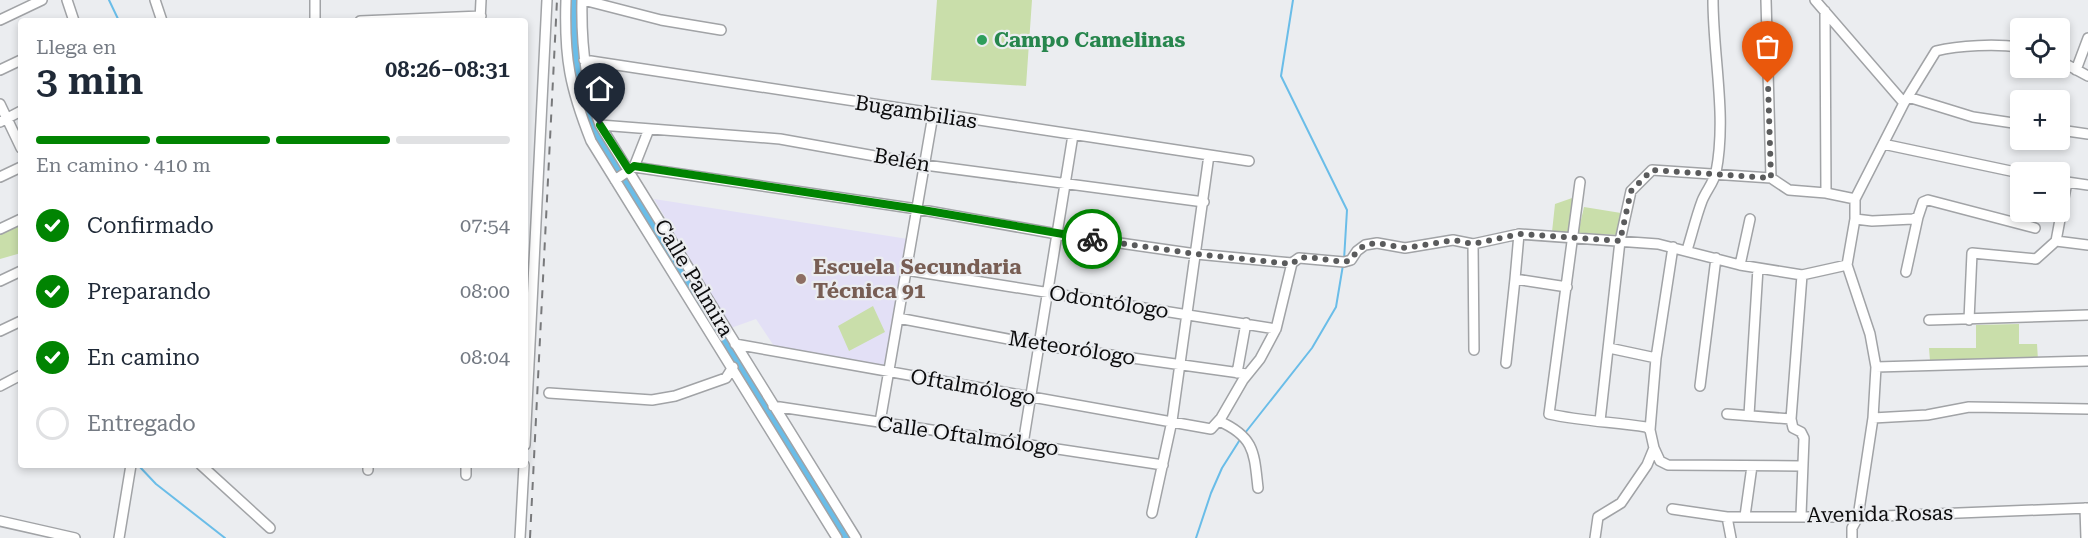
<!DOCTYPE html>
<html lang="es">
<head>
<meta charset="utf-8">
<style>
	body { margin:0; font-family:"Roboto Serif",serif; background:#f6f6f7; color:#1f2937; height:100vh; display:flex; flex-direction:column; font-size:22px; white-space:nowrap }
	* { box-sizing:border-box; margin:0 }
	p { font-size:20px; color:#747a83 }
	.icon { flex:none; width:33px; height:33px; fill:none; stroke:currentColor; stroke-width:2; stroke-linecap:round; stroke-linejoin:round }
	.map { position:relative; flex:1; overflow:hidden }
	.sheet { position:absolute; left:18px; top:18px; width:510px; height:450px; display:flex; flex-direction:column; background:#fff; border-radius:6px; box-shadow:0 3px 9px #0003 }
	.sheet>* { flex:none }
	.fabs { position:absolute; left:2010px; top:18px; display:grid; gap:12px }
	.fabs a { display:grid; place-items:center; width:60px; height:60px; border-radius:6px; background:#fff; box-shadow:0 3px 9px #0003; font-size:30px }
	.pin { position:absolute; display:grid; place-items:center; width:51px; height:51px; color:#fff; margin:-62px -26px; border-radius:50% 50% 50% 0; rotate:-45deg; box-shadow:0 0 6px #0007 }
	.pin .icon { rotate:45deg }
	.courier { position:absolute; display:grid; place-items:center; width:60px; height:60px; margin:-30px; border:4px solid #018402; border-radius:50%; background:#fff; color:#222; box-shadow:0 2px 8px #0007 }
	.overview em { font-style:normal; font-weight:600 }
	.overview div { display:flex; flex-direction:column-reverse }
	.overview { display:flex; align-items:center; justify-content:space-between; height:102px; padding:0 18px }
	h1 { font-size:39px; font-weight:600; line-height:45px }
	.bar { display:grid; grid-template-columns:repeat(4,1fr); gap:9px 6px; align-content:center; height:72px; padding:0 18px }
	.bar i { height:8px; border-radius:4px; background:#e0e1e3 }
	.bar .current { background:#018402 }
	.bar p { grid-column:span 4 }
	ol { padding:0 18px; list-style:none }
	li { display:flex; align-items:center; gap:18px; height:66px }
	li p { margin-inline-start:auto }
	li .icon { padding:6px; border-radius:50%; background:#018402; color:#fff; stroke-width:4 }
	li:last-child { color:#747a83 }
	li i { width:33px; height:33px; border:3px solid #e0e1e3; border-radius:50% }
	.map>svg:first-child { display:block }
	.education { fill:#e3e0f6 }
	.green { fill:#c9deaa }
	.lines { fill:none; stroke-linecap:round; stroke-linejoin:round }
	.stream { stroke:#6abde8; stroke-width:2 }
	.canal { stroke:#6abde8; stroke-width:9 }
	.minor-casing { stroke:#a1a3a6; stroke-width:12 }
	.minor { stroke:#fff; stroke-width:9 }
	.rail { stroke:#78797b; stroke-width:2; stroke-dasharray:8 8; stroke-linecap:butt }
	.done { stroke:#5a5b5c; stroke-width:6; stroke-dasharray:0 10.8 }
	.route { stroke:#018402; stroke-width:8 }
	.leisure-dot { fill:#2e9e5b; stroke:#ebedf0; stroke-width:2 }
	.education-dot { fill:#8d6e63; stroke:#ebedf0; stroke-width:2 }
	.labels { text-anchor:middle; stroke-width:4.5; stroke-linejoin:round; paint-order:stroke }
	.leisure-label { font-size:21px; font-weight:bold; fill:#27864d; stroke:#ebedf0; text-anchor:start }
	.street-label { font-size:21px; fill:#0c0c0d; stroke:#ebedf0 }
	.education-label { font-size:21px; font-weight:bold; fill:#785e54; stroke:#ebedf0; text-anchor:start }
</style>
</head>
<body>
<div class="map">
<svg width="2088" height="538" viewBox="0 0 2088 538">
	<rect width="100%" height="100%" fill="#ebedf0"/>
	<path class="education" d="M654,199L908,239L884,366L774,346L756,319L731,328Z"/>
	<path class="green" d="M937,0H1032L1026,86L931,80Z
		M1575,197L1570,234L1552,232L1555,204Z
		M1584,207L1621,213L1618,235L1578,233Z
		M21,225V253L0,259V235Z
		M873,306L885,332L849,351L838,326Z
		M2019,324V344H2037L2038,360L1930,361L1929,348H1976V325Z"/>
	<g class="lines">
		<path class="stream" d="M109,0L119,21
			M1293,0L1281,76L1347,210L1344,260
			M1245,433L1312,348L1336,307L1343,265
			M138,465L156,484L225,538
			M1196,538L1211,493L1222,468L1241,438"/>
		<path class="canal" d="M573,0C571,49 576,87 596,132L847,538"/>
		<g class="minor-casing">
			<path id="minor" d="M67,0L74,21
				M155,0L162,21
				M315,0V21
				M566,0C564,58 570,88 591,141L837,538
				M582,0C581,43 585,84 600,125L856,538
				M583,0L661,20L721,30
				M1815,0L1904,103
				M0,20L42,0
				M360,21L481,16
				M480,21L481,0
				M584,60L1249,161
				M2060,61L2088,76
				M0,70L21,60
				M2076,70L2088,38
				M1908,97L1973,117L2020,124
				M0,104L21,148
				M0,122L21,111
				M600,125L780,139L925,165L1204,202
				M2060,130L2088,134
				M1883,144L2020,173
				M634,167L649,129
				M0,177L21,167
				M1771,178L1789,190L1826,193L1825,11
				M615,180L634,167L917,209L1057,234L1196,254L1292,263
				M2060,181L2088,185
				M1580,182L1549,414C1581,421 1613,422 1646,427L1650,430
				M1826,193L1855,199
				M1855,219L1872,221L1913,219L1918,217L1923,202L1928,200L2035,228
				M0,229L21,219
				M1519,234L1658,244L1740,265L1802,275L1847,265
				M2056,241L2067,182
				M1473,244L1474,350
				M1687,250C1692,234 1696,217 1702,201C1706,191 1714,182 1716,172C1727,116 1713,56 1713,0
				M1740,265L1750,219
				M906,270L1276,329
				M1906,272L1918,217
				M0,281L21,271
				M898,318L1039,345L1247,374
				M1929,320L2088,315
				M1969,320L1972,253L2036,259L2056,241L2088,245
				M0,331L21,321
				M735,344L1211,429L1221,418L1243,380L1260,359L1276,329L1292,263L1299,258L1344,262L1351,260L1357,251L1365,245L1377,243L1405,248L1453,240L1473,244L1519,234L1515,279L1567,287
				M1609,348L1656,358
				M1506,363L1515,279
				M1876,367L2088,361
				M1237,373L1246,323
				M0,386L21,375
				M1700,386L1716,258
				M549,393L652,400L675,396L726,378L733,367
				M773,406L1163,465
				M1727,414L1791,419L1793,428L1801,432L1804,438L1801,515
				M1749,415L1758,268
				M1873,418L1927,415L1969,407L2088,409
				M1791,419L1802,275
				M1219,421C1255,437 1254,453 1258,488
				M1600,421L1620,241L1631,191L1652,170L1771,178L1766,0
				M880,422L933,115
				M1023,444L1073,135
				M525,445L547,0
				M1654,448L1660,461L1668,465L1801,466
				M201,465L270,528
				M466,465V475
				M368,470V465
				M2085,508L2086,538
				M1672,509L1727,517H1858L2088,508
				M1152,513L1172,421L1209,155
				M1745,516L1752,466
				M1727,517L1731,538
				M0,521L75,538
				M119,538L131,465
				M520,538L524,465
				M1595,538L1598,517L1621,503L1647,465L1654,448L1650,430L1656,358L1673,247
				M1852,538V528L1858,517L1873,418L1876,367L1870,334L1847,265L1855,219V199L1904,103L1936,51C1960,45 1996,44 2020,47"/>
		</g>
		<use href="#minor" class="minor"/>
		<path class="rail" d="M530,538L557,0"/>
	</g>
	<g class="lines">
		<path class="done" d="M1092,239L1196,254L1292,264L1299,258L1308,257L1344,262L1351,260L1357,251L1365,245L1377,243L1405,248L1454,240L1473,244L1519,234L1620,241L1631,191L1652,170L1771,178L1768,83"/>
		<path class="route" d="M600,125L629,170L634,166L917,209L1092,239"/>
	</g>
	<circle class="leisure-dot" cx="982" cy="40" r="6"/>
	<circle class="education-dot" cx="801" cy="279" r="6"/>
	<g class="labels">
		<g class="leisure-label">
			<text x="994" y="47">Campo Camelinas</text>
		</g>
		<g class="street-label">
			<text transform="translate(916 112) rotate(9)" y="7">Bugambilias</text>
			<text transform="translate(902 160) rotate(10)" y="7">Belén</text>
			<text transform="translate(694 278) rotate(59)" y="7">Calle Palmira</text>
			<text transform="translate(1109 302) rotate(9)" y="7">Odontólogo</text>
			<text transform="translate(1072 348) rotate(9)" y="7">Meteorólogo</text>
			<text transform="translate(973 387) rotate(10)" y="7">Oftalmólogo</text>
			<text transform="translate(968 436) rotate(8)" y="7">Calle Oftalmólogo</text>
			<text transform="translate(1880 514) rotate(-1)" y="7">Avenida Rosas</text>
		</g>
		<g class="education-label">
			<text x="813" y="274">Escuela Secundaria<tspan x="813" dy="24">Técnica 91</tspan></text>
		</g>
	</g>
</svg>
<div class="fabs">
<a><svg class="icon" aria-label="locate" viewBox="0 0 24 24"><circle cx="12" cy="12" r="6"/><path d="M12 2v4M12 18v4M2 12h4M18 12h4"/></svg></a>
<a>+</a>
<a>−</a>
</div>
<div class="pin" style="left:1768px;top:83px;background:#ea580c"><svg class="icon" aria-label="bag" viewBox="0 0 24 24"><path d="M5 8h14l-1 12H6zM9 8a3 3 0 0 1 6 0"/></svg></div>
<div class="pin" style="left:600px;top:125px;background:#1f2937"><svg class="icon" aria-label="home" viewBox="0 0 24 24"><path d="M3 11l9-7 9 7M6 9v11h12V9"/></svg></div>
<div class="courier" style="left:1092px;top:239px"><svg class="icon" aria-label="bike" viewBox="0 0 24 24"><circle cx="6" cy="16" r="4"/><circle cx="18" cy="16" r="4"/><path d="M6 16l4-8h5l3 8M10 8l3 8H6M13 5h3"/></svg></div>
<section class="sheet">
<div class="overview"><div><h1>3 min</h1><p>Llega en</p></div><em>08:26–08:31</em></div>
<div class="bar"><i class="current"></i><i class="current"></i><i class="current"></i><i></i><p>En camino · 410 m</p></div>
<ol>
<li><svg class="icon" aria-label="check" viewBox="0 0 24 24"><path d="M5 12l5 5 9-10"/></svg>Confirmado<p>07:54</p></li>
<li><svg class="icon" aria-label="check" viewBox="0 0 24 24"><path d="M5 12l5 5 9-10"/></svg>Preparando<p>08:00</p></li>
<li><svg class="icon" aria-label="check" viewBox="0 0 24 24"><path d="M5 12l5 5 9-10"/></svg>En camino<p>08:04</p></li>
<li><i></i>Entregado</li>
</ol>
</section>
</div>
</body>
</html>
